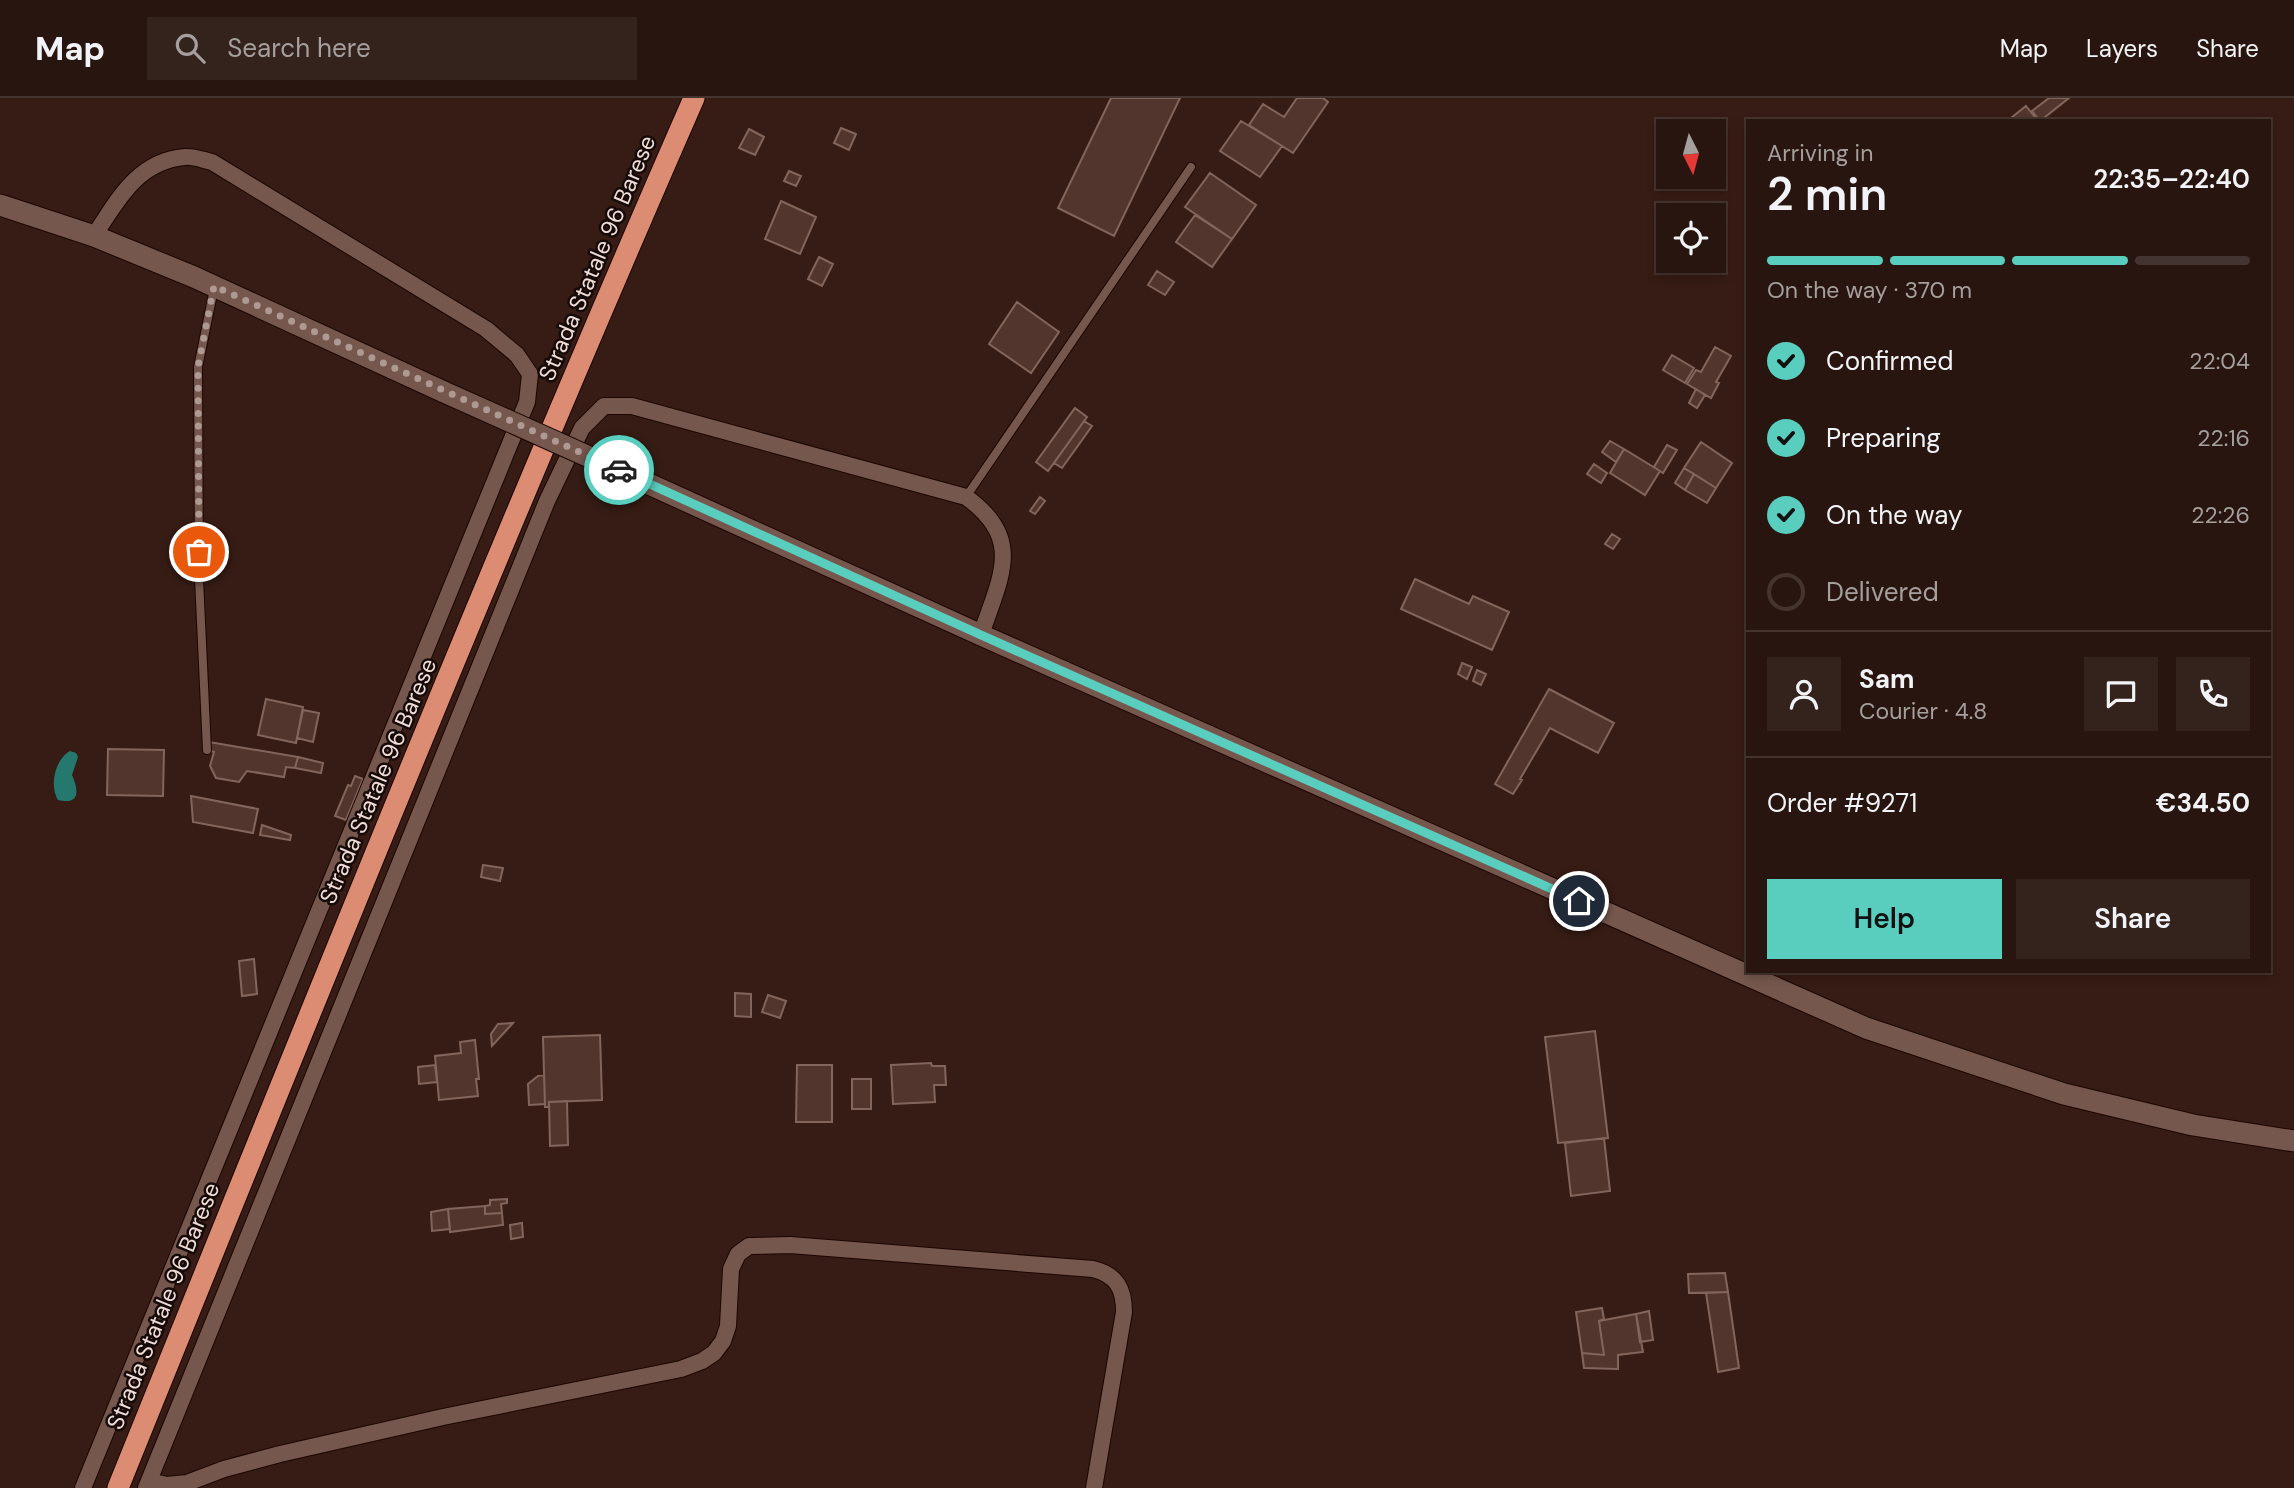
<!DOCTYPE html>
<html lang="en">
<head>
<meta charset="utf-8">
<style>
	body { margin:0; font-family:"DM Sans",sans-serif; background:#34221d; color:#f1f3f6; height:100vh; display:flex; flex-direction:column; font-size:26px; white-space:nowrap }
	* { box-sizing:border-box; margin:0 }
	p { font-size:23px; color:#a59f9e }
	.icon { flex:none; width:38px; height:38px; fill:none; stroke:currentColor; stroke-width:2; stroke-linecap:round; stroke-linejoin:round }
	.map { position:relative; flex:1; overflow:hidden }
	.details { position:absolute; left:1746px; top:21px; width:525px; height:854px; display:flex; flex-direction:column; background:#28150f; border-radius:0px; box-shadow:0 4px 10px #0003,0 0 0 2px #44342f }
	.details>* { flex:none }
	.needle { width:46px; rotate:174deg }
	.buttons { position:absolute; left:1656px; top:21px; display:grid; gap:14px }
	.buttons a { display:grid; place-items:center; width:70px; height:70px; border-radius:0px; background:#28150f; box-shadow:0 4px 10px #0003,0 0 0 2px #44342f; font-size:35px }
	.pin { position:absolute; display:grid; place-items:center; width:60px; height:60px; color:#fff; margin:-30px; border:4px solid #fff; border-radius:50%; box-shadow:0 2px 7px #0007 }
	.courier { position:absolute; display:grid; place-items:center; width:70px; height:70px; margin:-35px; border:5px solid #59cebf; border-radius:50%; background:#fff; color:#222; box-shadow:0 2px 9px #0007 }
	.overview em { font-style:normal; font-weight:600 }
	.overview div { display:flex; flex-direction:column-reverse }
	.overview { display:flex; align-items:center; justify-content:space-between; height:119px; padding:0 21px }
	h1 { font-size:46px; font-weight:600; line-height:52px }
	.bar { display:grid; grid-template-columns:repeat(4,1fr); gap:10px 7px; align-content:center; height:84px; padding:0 21px }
	.bar i { height:9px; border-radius:5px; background:#44342f }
	.bar .on { background:#59cebf }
	.bar p { grid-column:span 4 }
	.line { display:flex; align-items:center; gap:18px; padding:0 21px; border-top:2px solid #44342f }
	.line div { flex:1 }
	.round { display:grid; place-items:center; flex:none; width:74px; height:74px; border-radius:0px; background:#34221d }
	ol { padding:0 21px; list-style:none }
	li { display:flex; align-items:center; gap:21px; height:77px }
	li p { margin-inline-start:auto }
	li .icon { padding:7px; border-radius:50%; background:#59cebf; color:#111; stroke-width:4 }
	li:last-child { color:#a59f9e }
	li i { width:38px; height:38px; border:4px solid #44342f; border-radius:50% }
	.cta { display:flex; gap:14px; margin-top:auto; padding:14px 21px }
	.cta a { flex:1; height:80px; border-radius:0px; background:#59cebf; color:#111; font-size:28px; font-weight:600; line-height:80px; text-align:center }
	.cta a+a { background:#34221d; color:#f1f3f6 }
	header { display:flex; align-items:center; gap:42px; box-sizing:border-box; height:98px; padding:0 35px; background:#28150f; border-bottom:2px solid #44342f }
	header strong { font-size:33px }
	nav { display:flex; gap:38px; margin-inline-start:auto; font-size:24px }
	.search { width:490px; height:63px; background:#34221d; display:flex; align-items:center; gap:18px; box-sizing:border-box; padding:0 24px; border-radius:0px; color:#a59f9e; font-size:26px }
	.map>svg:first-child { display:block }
	.water { fill:#24786e }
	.building { fill:#52362e; stroke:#84655b; stroke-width:2 }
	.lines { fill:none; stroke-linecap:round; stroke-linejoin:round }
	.lane-casing { stroke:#1c0602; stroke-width:10 }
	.street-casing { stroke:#1c0602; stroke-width:18 }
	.secondary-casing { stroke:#1c0602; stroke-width:23 }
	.highway-casing { stroke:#1c0602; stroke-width:23 }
	.lane { stroke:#75574d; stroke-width:8 }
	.street { stroke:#75574d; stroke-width:16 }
	.secondary { stroke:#75574d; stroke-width:21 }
	.highway { stroke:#dc8c73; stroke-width:21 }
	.secondary-bridge-casing { stroke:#1c0602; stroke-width:23; stroke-linecap:butt }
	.secondary-bridge { stroke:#75574d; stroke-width:21 }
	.done { stroke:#ae9993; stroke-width:7; stroke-dasharray:0 12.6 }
	.route { stroke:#59cebf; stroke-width:9 }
	.labels { text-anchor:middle; stroke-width:5; stroke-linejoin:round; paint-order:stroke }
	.street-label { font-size:23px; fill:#efdcd7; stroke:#150a07 }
</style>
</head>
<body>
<header>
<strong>Map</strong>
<div class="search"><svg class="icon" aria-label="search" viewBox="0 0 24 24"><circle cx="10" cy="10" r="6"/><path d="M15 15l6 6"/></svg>Search here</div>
<nav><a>Map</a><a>Layers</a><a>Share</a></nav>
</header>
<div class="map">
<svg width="2294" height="1390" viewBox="0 0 2294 1390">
	<rect width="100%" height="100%" fill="#361c14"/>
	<path class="water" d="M70,653L76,655L78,659L72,677C79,693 80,707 58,702C49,688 55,661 70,653Z"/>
	<path class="building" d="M1111,0H1180L1114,138L1058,110Z
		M1297,0H1323L1328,4L1293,55L1249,27L1263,6L1284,19Z
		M2049,0H2069L2040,23L2032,13Z
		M2026,8L2038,23H2013L2011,20Z
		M1241,23L1282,48L1260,79L1220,53Z
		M841,30L856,36L849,52L834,45Z
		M749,31L764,39L755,57L739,50Z
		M789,73L801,78L796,88L784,83Z
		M1210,75L1256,107L1232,141L1185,109Z
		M781,103L816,119L800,156L765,141Z
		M1195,117L1232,141L1212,169L1176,144Z
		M819,159L833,166L822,188L808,181Z
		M1157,173L1174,184L1165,197L1148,187Z
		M1017,204L1059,234L1031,275L989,246Z
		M1715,249L1731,258L1716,284L1719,285L1711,300L1687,286L1696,272L1701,274Z
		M1672,257L1694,270L1685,285L1663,272Z
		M1696,291L1705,297L1697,310L1689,305Z
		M1075,310L1087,319L1048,373L1036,364Z
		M1084,323L1092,328L1062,370L1054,365Z
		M1610,343L1624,351L1616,364L1602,354Z
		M1701,344L1732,365L1716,390L1684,370Z
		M1667,347L1677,352L1663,375L1654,369Z
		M1624,351L1660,373L1645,397L1610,375Z
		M1594,366L1607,375L1601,385L1587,376Z
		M1684,370L1694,376L1685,392L1675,385Z
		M1694,376L1716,390L1707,405L1685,392Z
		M1040,399L1045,403L1035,416L1030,413Z
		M1612,436L1620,441L1613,451L1605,446Z
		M1415,481L1469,506L1473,498L1509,514L1492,552L1401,511Z
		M1462,565L1472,569L1467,581L1458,576Z
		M1477,572L1486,576L1481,587L1473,583Z
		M1549,591L1614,625L1598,655L1550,630L1520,681L1522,682L1513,696L1495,686Z
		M266,601L303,609L296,645L258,637Z
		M303,612L319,615L313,644L297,640Z
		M209,644L298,659L295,670L286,669L284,679L247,673L239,684L216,680L210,668L214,654L207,652Z
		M108,651L164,652L163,698L107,697Z
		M298,659L323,665L321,675L295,670Z
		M355,678L363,681L346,722L335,718L348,687L351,688Z
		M191,698L258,711L253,735L193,724Z
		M262,727L291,737L290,742L260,737Z
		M483,767L503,770L500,783L481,779Z
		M254,861L257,896L242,898L239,863Z
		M735,895L751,896V919L735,918Z
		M768,897L786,903L780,920L762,914Z
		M513,925L492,948L491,936L498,926Z
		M1595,933L1608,1040L1558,1045L1545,939Z
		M600,937L602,1002L549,1004V1009H545L543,939Z
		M475,942L479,981H476L478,998L439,1002L435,958L461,955L460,944Z
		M931,965L932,968H945L946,987H934L935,1004L893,1006L891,967Z
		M435,967L437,984L419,986L418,969Z
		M797,967H832V1024H796Z
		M544,977L545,1006L529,1007L528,986L538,978Z
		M852,981H871V1011H852Z
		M567,1003L568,1047L550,1048L549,1004Z
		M1604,1040L1610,1093L1571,1098L1565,1045Z
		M507,1101V1105L501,1106L502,1115L485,1116V1108L490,1107V1102Z
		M485,1108V1116L502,1115L503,1127L450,1134L448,1111Z
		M448,1111L450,1131L432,1133L431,1114Z
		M522,1125L523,1139L511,1141L510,1127Z
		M1725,1175L1728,1194L1689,1195L1688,1176Z
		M1728,1194L1739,1270L1718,1274L1706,1195Z
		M1602,1210L1604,1221L1599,1223L1604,1257L1582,1255L1576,1214Z
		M1649,1213L1653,1242L1640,1244L1636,1216Z
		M1636,1216L1643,1254L1618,1257V1271L1584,1270L1582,1255L1604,1257L1599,1223Z"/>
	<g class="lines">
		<g class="lane-casing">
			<path id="lane" d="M966,399L1191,69
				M207,652L199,481L198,269L214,191"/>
		</g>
		<g class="street-casing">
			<path id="street" d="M149,1383L167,1387L187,1385L224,1371L280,1356L443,1319L681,1271L702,1263L714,1255L723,1243L728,1228L731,1171L738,1156L749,1148L790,1147L1093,1171C1117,1177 1124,1191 1124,1214L1094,1390
				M83,1390L527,304L530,276L517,257L486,231L212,64C203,62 193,58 185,59C137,63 117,103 94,138
				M146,1390L547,403L582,330L604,308H632L966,399C1025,441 1000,479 981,537"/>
		</g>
		<g class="secondary-casing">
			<path id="secondary" d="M0,107L94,138L194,179L444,294
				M605,366L981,537L1866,930L2064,996L2193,1027L2294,1043"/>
		</g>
		<g class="highway-casing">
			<path id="highway" d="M118,1390C306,925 493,459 694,0"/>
		</g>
		<use href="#lane" class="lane"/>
		<use href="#street" class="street"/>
		<use href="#secondary" class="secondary"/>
		<use href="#highway" class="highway"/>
		<g class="secondary-bridge-casing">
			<path id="secondary-bridge" d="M444,294L605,366"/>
		</g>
		<use href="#secondary-bridge" class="secondary-bridge"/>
	</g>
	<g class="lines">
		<path class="done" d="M199,454L198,269L214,188L619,372"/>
		<path class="route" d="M619,372L981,537L1579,803"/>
	</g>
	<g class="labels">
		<g class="street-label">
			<text transform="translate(597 160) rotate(-67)" y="8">Strada Statale 96 Barese</text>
			<text transform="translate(378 683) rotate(-67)" y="8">Strada Statale 96 Barese</text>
			<text transform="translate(163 1208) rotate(-68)" y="8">Strada Statale 96 Barese</text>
		</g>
	</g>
</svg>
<div class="buttons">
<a><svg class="needle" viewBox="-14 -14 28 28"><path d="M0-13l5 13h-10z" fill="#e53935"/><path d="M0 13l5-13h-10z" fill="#a59f9e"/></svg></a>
<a><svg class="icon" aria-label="locate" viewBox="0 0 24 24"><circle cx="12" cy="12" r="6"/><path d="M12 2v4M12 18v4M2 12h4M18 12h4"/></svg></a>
</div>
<div class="pin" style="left:199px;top:454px;background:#ea580c"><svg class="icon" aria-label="bag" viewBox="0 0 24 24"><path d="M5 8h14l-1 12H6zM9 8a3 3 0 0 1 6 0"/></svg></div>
<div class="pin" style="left:1579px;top:803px;background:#1f2937"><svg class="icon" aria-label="home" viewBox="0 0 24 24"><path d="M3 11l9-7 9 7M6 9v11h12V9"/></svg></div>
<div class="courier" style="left:619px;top:372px"><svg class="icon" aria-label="car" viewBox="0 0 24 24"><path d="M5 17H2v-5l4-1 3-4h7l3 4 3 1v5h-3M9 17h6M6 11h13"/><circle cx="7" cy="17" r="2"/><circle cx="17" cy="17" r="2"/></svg></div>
<section class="details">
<div class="overview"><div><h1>2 min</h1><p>Arriving in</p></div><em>22:35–22:40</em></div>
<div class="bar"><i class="on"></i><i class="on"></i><i class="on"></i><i></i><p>On the way · 370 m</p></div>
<ol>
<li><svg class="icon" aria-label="check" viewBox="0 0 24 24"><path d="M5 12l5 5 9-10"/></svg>Confirmed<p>22:04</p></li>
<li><svg class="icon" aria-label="check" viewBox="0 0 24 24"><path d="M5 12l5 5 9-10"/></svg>Preparing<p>22:16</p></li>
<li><svg class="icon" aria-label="check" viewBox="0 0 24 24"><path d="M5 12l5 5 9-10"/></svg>On the way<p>22:26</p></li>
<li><i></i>Delivered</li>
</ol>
<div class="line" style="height:126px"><a class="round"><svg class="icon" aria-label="person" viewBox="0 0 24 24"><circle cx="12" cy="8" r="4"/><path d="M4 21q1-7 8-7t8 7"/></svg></a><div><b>Sam</b><p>Courier · 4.8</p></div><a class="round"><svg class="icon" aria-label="chat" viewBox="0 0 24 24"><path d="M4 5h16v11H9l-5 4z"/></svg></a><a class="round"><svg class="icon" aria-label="phone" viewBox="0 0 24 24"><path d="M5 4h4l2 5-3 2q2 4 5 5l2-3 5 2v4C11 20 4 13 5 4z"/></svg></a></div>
<div class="line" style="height:91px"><div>Order #9271</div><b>€34.50</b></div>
<div class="cta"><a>Help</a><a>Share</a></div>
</section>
</div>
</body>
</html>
